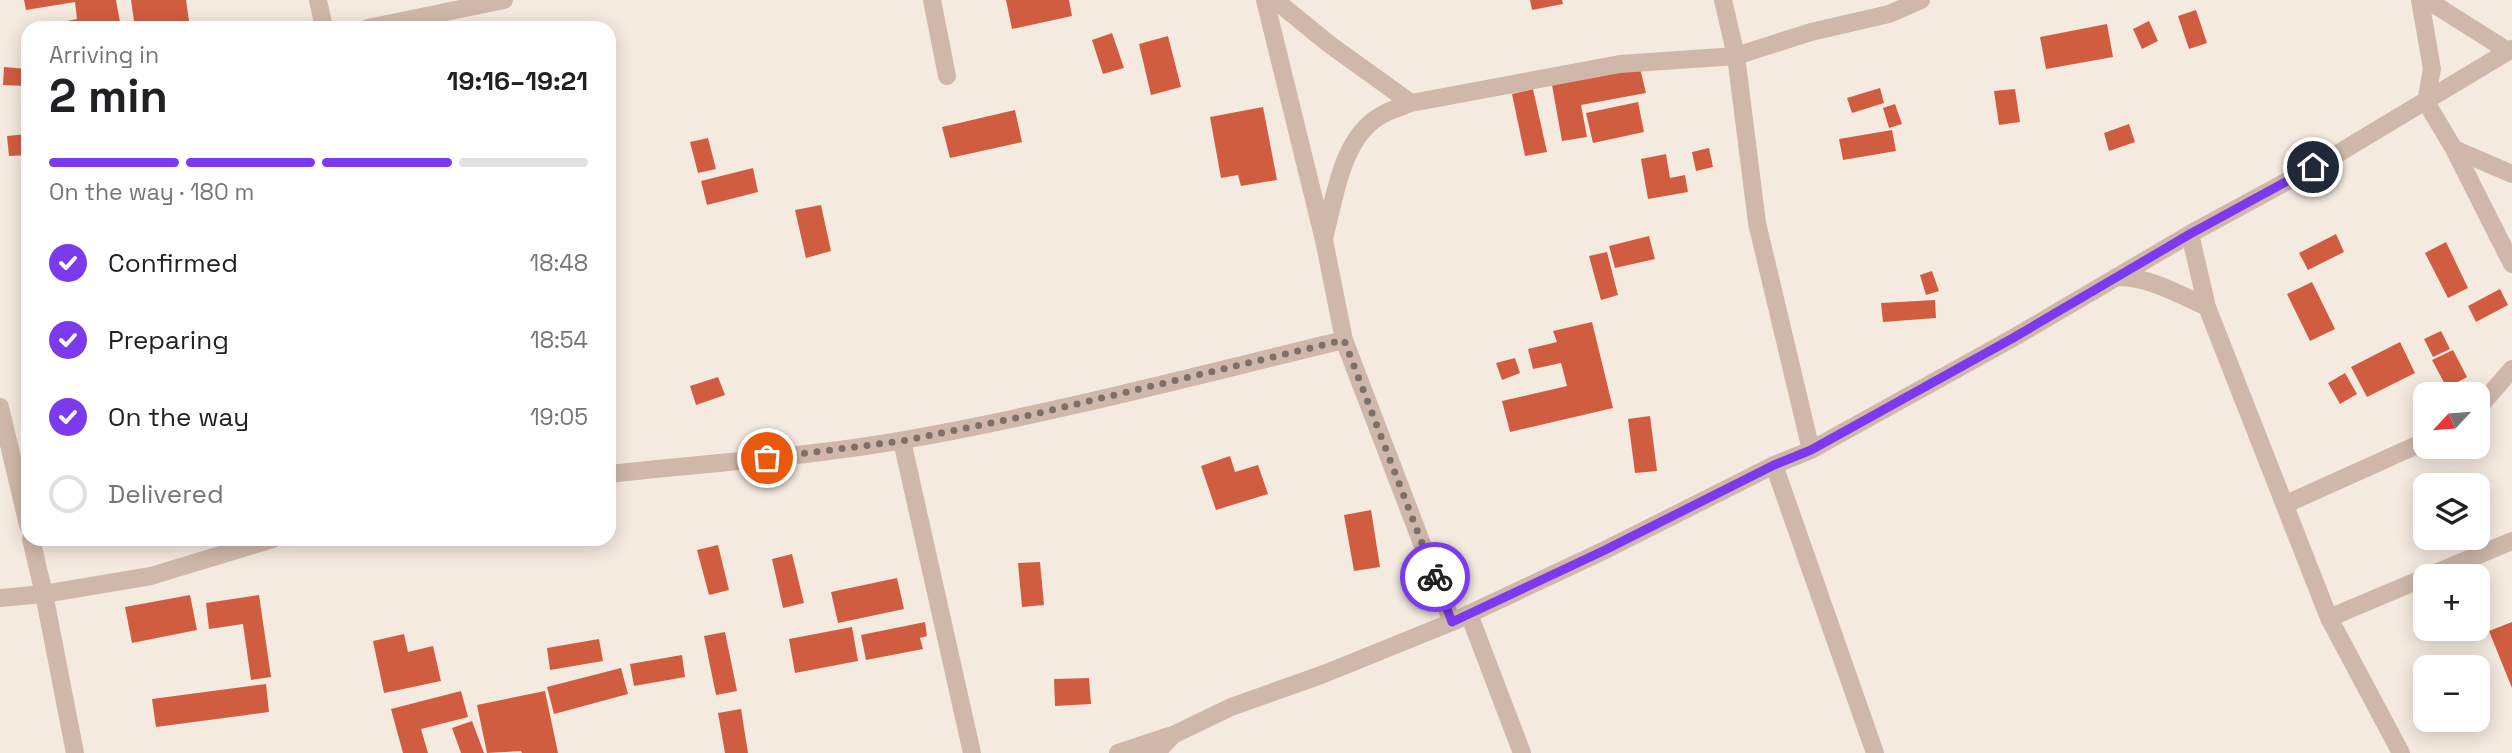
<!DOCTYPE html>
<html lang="en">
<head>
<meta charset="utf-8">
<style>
	body { margin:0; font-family:"Space Grotesk",sans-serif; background:#f2f2f2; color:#202124; height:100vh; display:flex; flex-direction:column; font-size:26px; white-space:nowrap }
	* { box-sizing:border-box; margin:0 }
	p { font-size:23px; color:#757577 }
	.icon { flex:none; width:38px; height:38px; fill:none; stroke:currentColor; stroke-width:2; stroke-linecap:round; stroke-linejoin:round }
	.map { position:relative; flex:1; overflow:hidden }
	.drawer { position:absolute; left:21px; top:21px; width:595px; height:525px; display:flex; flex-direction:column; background:#fff; border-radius:21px; box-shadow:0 4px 18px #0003 }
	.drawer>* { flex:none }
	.needle { width:46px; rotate:244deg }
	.controls { position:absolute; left:2413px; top:382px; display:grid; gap:14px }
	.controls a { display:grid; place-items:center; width:77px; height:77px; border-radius:14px; background:#fff; box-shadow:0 4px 18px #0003; font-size:35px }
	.pin { position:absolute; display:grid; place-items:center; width:60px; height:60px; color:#fff; margin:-30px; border:4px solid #fff; border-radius:50%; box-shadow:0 2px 7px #0007 }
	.courier { position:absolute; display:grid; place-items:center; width:70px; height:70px; margin:-35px; border:5px solid #7c3aed; border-radius:50%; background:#fff; color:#222; box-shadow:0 2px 9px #0007 }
	.headline em { font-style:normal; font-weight:800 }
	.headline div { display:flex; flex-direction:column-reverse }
	.headline { display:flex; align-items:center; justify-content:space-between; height:119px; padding:0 28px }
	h1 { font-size:46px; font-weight:800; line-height:52px }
	.bar { display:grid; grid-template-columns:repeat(4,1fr); gap:10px 7px; align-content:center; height:84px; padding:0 28px }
	.bar i { height:9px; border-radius:5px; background:#e0e0e0 }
	.bar .current { background:#7c3aed }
	.bar p { grid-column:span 4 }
	ol { padding:0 28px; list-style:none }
	li { display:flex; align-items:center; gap:21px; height:77px }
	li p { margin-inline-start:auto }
	li .icon { padding:7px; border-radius:50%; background:#7c3aed; color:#fff; stroke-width:4 }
	li:last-child { color:#757577 }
	li i { width:38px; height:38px; border:4px solid #e0e0e0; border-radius:50% }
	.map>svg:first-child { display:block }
	.building { fill:#d15d41 }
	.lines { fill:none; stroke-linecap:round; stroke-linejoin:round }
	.service { stroke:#cfb8a9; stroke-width:18 }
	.minor { stroke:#cfb8a9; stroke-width:18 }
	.done { stroke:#7d7069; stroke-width:7; stroke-dasharray:0 12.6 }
	.route { stroke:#7c3aed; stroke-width:9 }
</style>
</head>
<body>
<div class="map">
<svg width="2512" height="753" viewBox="0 0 2512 753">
	<rect width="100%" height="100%" fill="#f5eadf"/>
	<path class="building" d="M24,0H116L121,28H33L77,19L75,2L26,10Z
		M131,0H186L190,28H135Z
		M1006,0H1069L1072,16L1012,29Z
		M1530,0H1562L1563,4L1532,10Z
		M2196,10L2207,43L2189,49L2178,16Z
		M2149,21L2158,41L2142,49L2133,29Z
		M2107,24L2113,57L2046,69L2040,37Z
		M1112,33L1124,68L1103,74L1092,40Z
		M1168,36L1181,87L1151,95L1139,44Z
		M4,67L27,69L25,86L3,85Z
		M1640,68L1646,93L1581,105L1587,137L1562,141L1552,85Z
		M1880,88L1884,103L1852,113L1847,98Z
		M1533,89L1547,152L1525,156L1512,94Z
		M2015,89L2020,122L1999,125L1994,91Z
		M1638,102L1644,132L1593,143L1586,113Z
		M1895,104L1902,124L1889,128L1883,108Z
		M1263,107L1277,180L1241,186L1238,175L1221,178L1210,117Z
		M1015,110L1022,142L950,158L942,127Z
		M2129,124L2135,142L2109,151L2104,133Z
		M1892,130L1896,151L1843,160L1839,139Z
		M28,134V155L9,156L7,136Z
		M708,138L716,169L698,173L690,142Z
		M1709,148L1713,167L1696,171L1692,152Z
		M1666,154L1670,178L1685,175L1688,192L1648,199L1641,159Z
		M753,168L758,192L707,205L701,181Z
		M821,205L831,251L806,258L795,210Z
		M2336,234L2344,252L2308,270L2299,253Z
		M1649,236L1655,259L1615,268L1609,246Z
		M2446,242L2468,288L2448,298L2425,253Z
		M1607,252L1618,295L1601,300L1589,256Z
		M1932,271L1939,291L1926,295L1920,275Z
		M2312,282L2335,329L2310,341L2287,294Z
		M2500,289L2508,305L2476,322L2468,306Z
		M1935,300L1936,318L1883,322L1881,303Z
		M1592,322L1613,408L1510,432L1502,401L1567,386L1561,363L1533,369L1528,349L1557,342L1553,331Z
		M2441,331L2450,349L2433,357L2424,339Z
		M2400,342L2415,373L2367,397L2351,367Z
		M2453,350L2467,377L2447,388L2432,360Z
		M1515,358L1520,373L1502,380L1496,363Z
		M2345,373L2357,394L2340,404L2328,383Z
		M718,377L725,395L696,405L690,386Z
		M1650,416L1657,471L1635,473L1628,419Z
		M1230,456L1235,472L1258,465L1268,494L1216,510L1201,466Z
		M1371,510L1380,567L1354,571L1344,515Z
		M718,545L729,590L709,595L697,550Z
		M792,554L804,603L783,608L772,559Z
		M1040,562L1044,605L1022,607L1018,563Z
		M897,578L904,609L838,623L831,592Z
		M190,595L197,630L132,643L125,607Z
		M259,595L271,677L251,680L243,624L209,629L206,603Z
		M925,622L927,636L920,638L923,649L866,660L861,635Z
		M2512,622V688L2489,631Z
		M852,627L858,661L795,673L789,639Z
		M725,632L737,691L716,695L704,636Z
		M404,634L408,652L433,646L441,681L384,693L373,641Z
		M599,639L603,661L550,670L547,648Z
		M682,655L685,677L634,686L630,664Z
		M621,668L628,694L554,714L547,687Z
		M1089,678L1091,704L1055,706L1054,679Z
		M266,684L269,712L156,727L152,699Z
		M461,691L468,717L421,729L428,753H403L391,709Z
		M545,691L558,753H522L521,751L487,753L477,705Z
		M741,709L748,753H725L718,713Z
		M472,721L484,753H461L452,728Z"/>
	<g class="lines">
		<path class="service" d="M1774,465L1875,753
			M1469,614L1522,753"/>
		<path class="minor" d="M318,0L324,28
			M932,0L947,76
			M1265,0L1324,240L1344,340L1452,622
			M1275,0L1329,44L1411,103L1620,64L1736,56L1811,32L1889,14L1921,0
			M1723,0L1736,56L1757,223L1811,450
			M2420,0L2432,69L2426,102L2454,149L2512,264
			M2427,0L2508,51
			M368,28L504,0
			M2454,149L2512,174
			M2190,234L2207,307L2329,618L2401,753
			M1324,238C1335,198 1341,139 1380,116C1389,110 1401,107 1411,103
			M2116,277C2148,276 2178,294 2207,307
			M0,407L28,525
			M2478,408L2512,369
			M902,441L972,753
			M609,474C707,463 807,457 904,440C1052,414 1198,375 1344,340
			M2286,504L2426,441
			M31,539L44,594L75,753
			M2428,576L2512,541
			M0,598L44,594L151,576L273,539
			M2329,618L2426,577
			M1118,753L1169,736
			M1156,753L1173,735L1231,707L1324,674L1452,622L1603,551L1774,465L1811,450L2013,338L2190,234L2337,154L2512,49"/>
	</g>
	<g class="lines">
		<path class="done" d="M767,458L902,441L1035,414L1344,340L1435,577"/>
		<path class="route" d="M1435,577L1452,622L1603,551L1774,465L1811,450L2013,338L2190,234L2313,167"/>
	</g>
</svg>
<div class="controls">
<a><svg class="needle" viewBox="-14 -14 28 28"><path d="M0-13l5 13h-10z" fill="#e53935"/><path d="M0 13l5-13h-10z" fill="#757577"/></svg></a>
<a><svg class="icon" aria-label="layers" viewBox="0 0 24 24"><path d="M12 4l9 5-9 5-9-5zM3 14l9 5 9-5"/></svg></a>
<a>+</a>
<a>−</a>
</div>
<div class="pin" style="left:767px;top:458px;background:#ea580c"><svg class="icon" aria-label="bag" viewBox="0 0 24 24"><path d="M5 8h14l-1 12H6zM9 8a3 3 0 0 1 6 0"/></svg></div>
<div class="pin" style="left:2313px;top:167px;background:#1f2937"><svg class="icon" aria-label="home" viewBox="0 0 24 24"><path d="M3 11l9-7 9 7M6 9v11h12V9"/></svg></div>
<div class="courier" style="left:1435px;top:577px"><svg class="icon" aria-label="bike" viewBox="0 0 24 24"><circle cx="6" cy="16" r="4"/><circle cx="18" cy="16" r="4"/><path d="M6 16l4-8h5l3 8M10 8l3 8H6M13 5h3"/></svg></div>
<section class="drawer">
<div class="headline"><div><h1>2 min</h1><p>Arriving in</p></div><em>19:16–19:21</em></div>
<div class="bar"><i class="current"></i><i class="current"></i><i class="current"></i><i></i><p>On the way · 180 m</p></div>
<ol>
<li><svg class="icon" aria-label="check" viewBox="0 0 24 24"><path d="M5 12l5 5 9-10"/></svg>Confirmed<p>18:48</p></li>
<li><svg class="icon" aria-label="check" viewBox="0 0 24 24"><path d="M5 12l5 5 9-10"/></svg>Preparing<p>18:54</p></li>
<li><svg class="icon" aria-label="check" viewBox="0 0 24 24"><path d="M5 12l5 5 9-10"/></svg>On the way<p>19:05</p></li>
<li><i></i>Delivered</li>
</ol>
</section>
</div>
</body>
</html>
